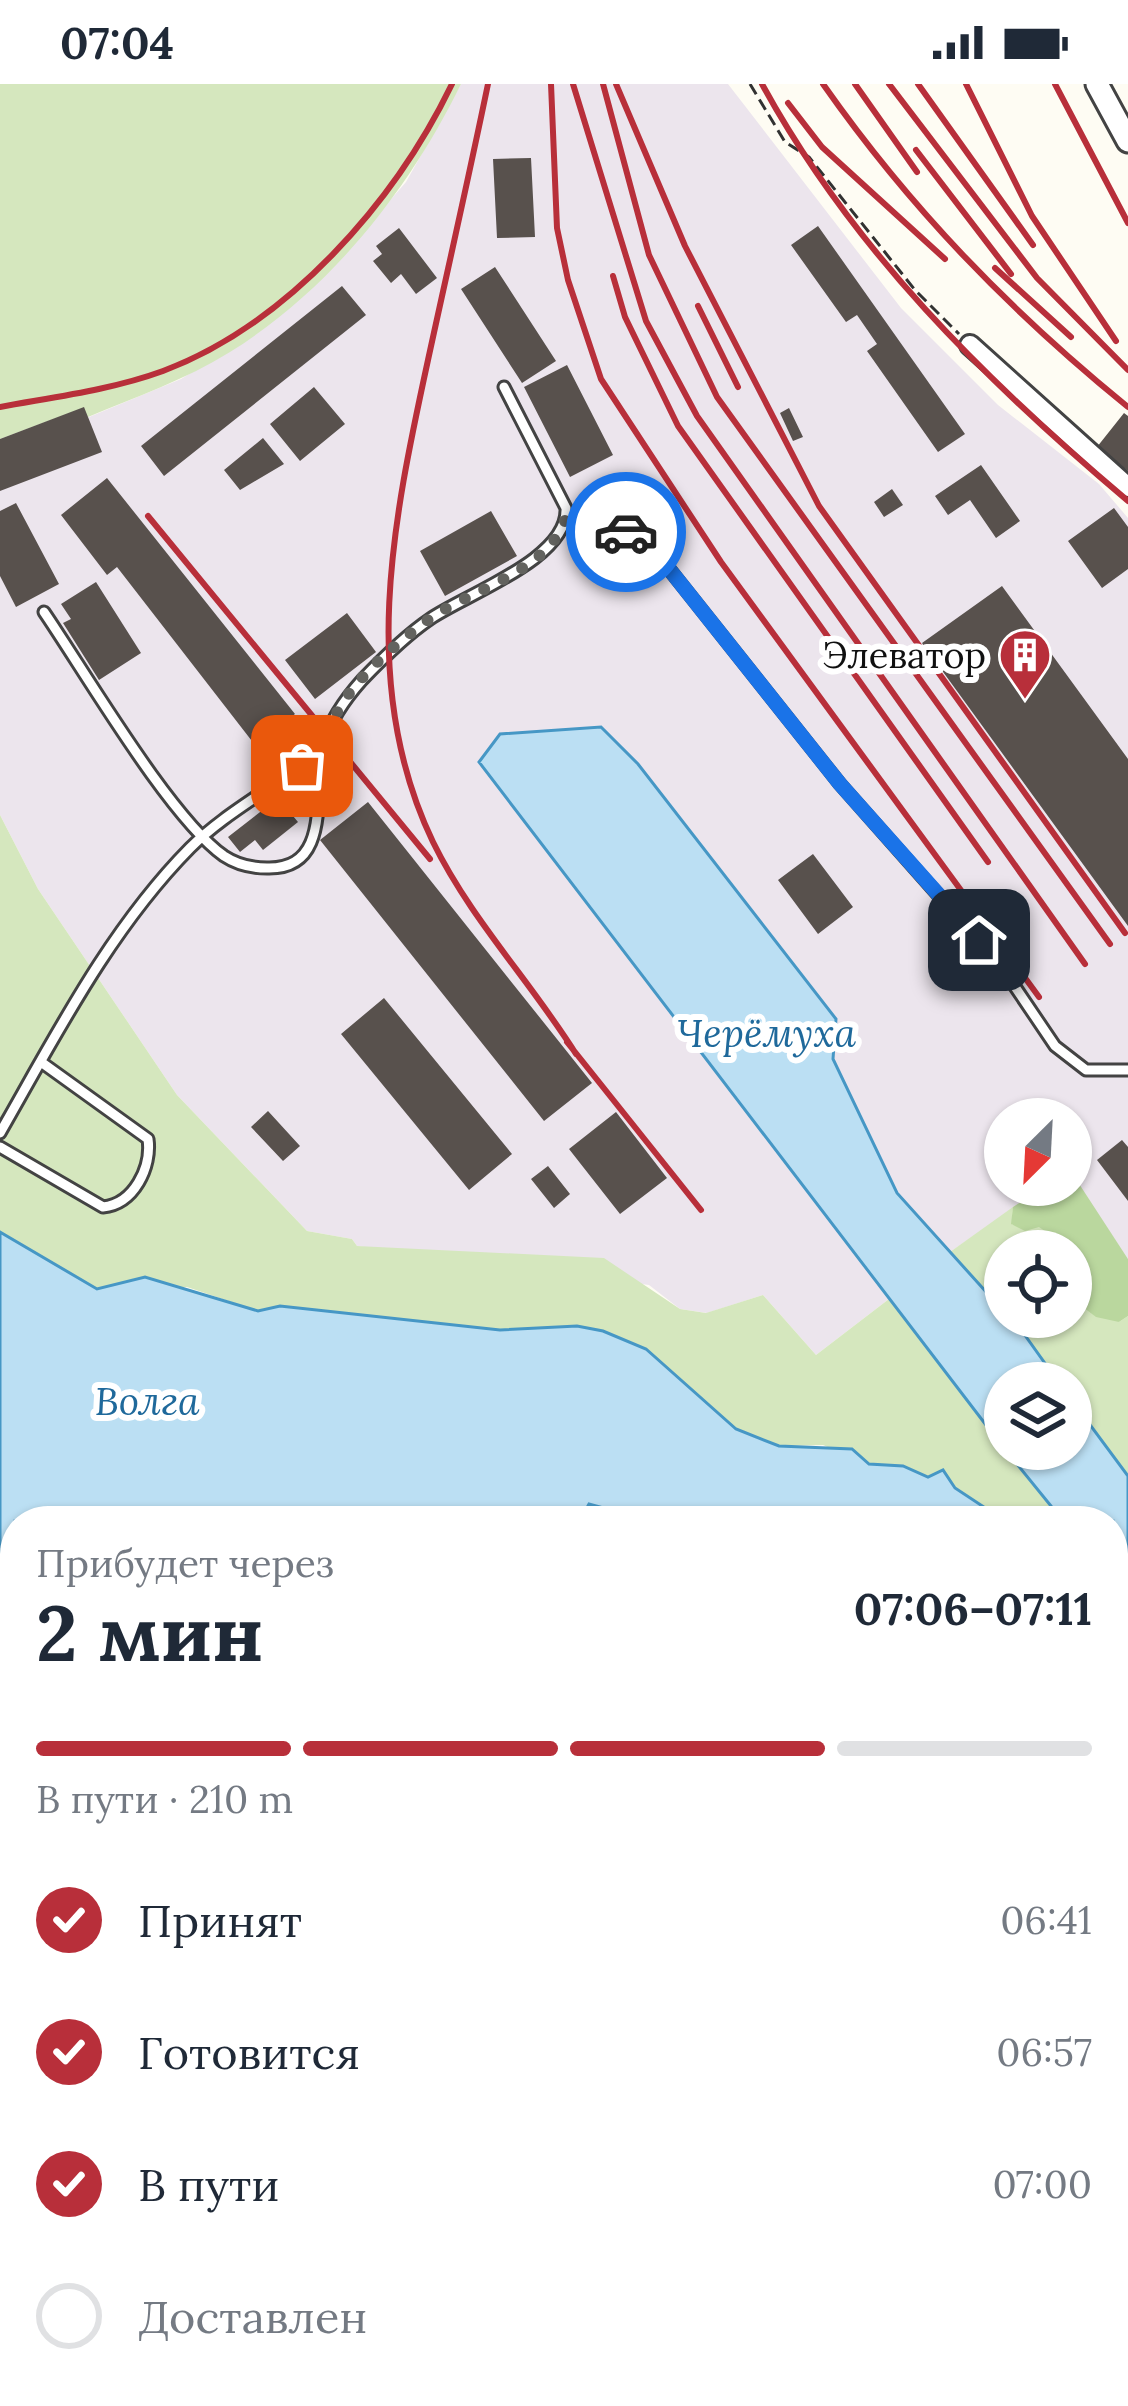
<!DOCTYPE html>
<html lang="ru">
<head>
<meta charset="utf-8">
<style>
	body { margin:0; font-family:Lora,serif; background:#f2f2f3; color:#1f2937; height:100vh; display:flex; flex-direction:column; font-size:45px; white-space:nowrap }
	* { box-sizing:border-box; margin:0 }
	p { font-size:39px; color:#747a83 }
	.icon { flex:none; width:66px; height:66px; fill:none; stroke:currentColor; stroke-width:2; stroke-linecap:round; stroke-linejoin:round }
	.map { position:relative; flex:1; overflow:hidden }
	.details { position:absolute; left:0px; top:1422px; width:1128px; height:900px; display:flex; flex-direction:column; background:#fff; border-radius:48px 48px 0 0; box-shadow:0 3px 9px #0004 }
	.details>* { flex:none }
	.needle { width:78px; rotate:204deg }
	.tools { position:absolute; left:984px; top:1014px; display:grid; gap:24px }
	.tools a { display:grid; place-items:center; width:108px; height:108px; border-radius:50%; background:#fff; box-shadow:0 3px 9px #0004; font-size:60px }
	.pin { position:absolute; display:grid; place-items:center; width:102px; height:102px; color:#fff; margin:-51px; border-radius:24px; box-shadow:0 6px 18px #0006 }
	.courier { position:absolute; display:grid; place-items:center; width:120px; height:120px; margin:-60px; border:9px solid #1a73e8; border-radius:50%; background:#fff; color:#222; box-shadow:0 3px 15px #0007 }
	.headline em { font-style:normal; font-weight:700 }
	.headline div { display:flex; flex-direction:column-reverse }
	.headline { display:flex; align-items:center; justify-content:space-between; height:204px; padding:0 36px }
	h1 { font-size:78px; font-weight:700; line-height:90px }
	.bar { display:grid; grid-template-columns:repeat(4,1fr); gap:18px 12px; align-content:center; height:144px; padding:0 36px }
	.bar i { height:15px; border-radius:9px; background:#e0e1e3 }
	.bar .current { background:#b82f3a }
	.bar p { grid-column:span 4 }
	ol { padding:0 36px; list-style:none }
	li { display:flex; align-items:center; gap:36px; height:132px }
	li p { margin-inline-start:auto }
	li .icon { padding:12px; border-radius:50%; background:#b82f3a; color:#fff; stroke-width:4 }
	li:last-child { color:#747a83 }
	li i { width:66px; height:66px; border:6px solid #e0e1e3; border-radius:50% }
	.status { display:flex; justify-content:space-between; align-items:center; height:84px; padding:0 60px; background:#fff; direction:ltr }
	.status svg { height:33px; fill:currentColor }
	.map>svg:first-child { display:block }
	.industrial { fill:#ece5ed }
	.green { fill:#d5e7be }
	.forest { fill:#bad79e }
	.water { fill:#bbdff3; stroke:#4697c5; stroke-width:3 }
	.building { fill:#58514d }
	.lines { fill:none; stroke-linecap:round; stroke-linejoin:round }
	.service-casing { stroke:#434343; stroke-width:15 }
	.minor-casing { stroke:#434343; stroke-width:24 }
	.tertiary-casing { stroke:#434343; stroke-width:27 }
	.path { stroke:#323232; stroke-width:3; stroke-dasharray:12 6; stroke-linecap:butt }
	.service { stroke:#fff; stroke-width:9 }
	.minor { stroke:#fff; stroke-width:18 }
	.tertiary { stroke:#fff; stroke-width:21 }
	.rail { stroke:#b82f3a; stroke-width:6 }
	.done { stroke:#63635f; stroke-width:12; stroke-dasharray:0 21.6 }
	.route { stroke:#1a73e8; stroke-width:15 }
	.labels { text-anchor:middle; stroke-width:12; stroke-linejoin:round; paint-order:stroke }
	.poi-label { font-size:36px; fill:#101010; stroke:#fff; text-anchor:end }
	.water-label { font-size:39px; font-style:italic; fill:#1f699b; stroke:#fff }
</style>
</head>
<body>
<div class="status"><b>07:04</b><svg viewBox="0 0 49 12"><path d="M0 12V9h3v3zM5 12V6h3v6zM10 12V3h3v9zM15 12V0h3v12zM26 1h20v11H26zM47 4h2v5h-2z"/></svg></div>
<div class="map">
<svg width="1128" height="2322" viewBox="0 0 1128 2322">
	<rect width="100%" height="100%" fill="#fefcf3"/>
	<path class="industrial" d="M461,0H728L901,224L998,321L1099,400L1128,434V1175L1071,1090V1035H1005V1101H1048L950,1168L897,1110L833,975L836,935L638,680L601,643L480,679L889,1215L816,1271L763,1211L707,1229L680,1225L649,1201L357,1162L352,1155L307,1147L177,1011L38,805L0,731V355L84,323L89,333L181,295L270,239L326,190L406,98Z"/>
	<path class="green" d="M0,0H461C409,106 331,205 230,268C185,296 136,313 88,333L83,324L0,355Z
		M0,731L38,805L177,1011L307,1147L352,1155L357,1162L604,1174L680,1225L706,1229L763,1211L816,1271L889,1215L1052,1423L1044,1437H1005L955,1404L903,1382L869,1380L823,1361L779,1362L736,1345L646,1265L603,1247L577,1242L500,1246L280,1222L258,1227L187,1203L97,1206L0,1148Z
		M1013,1123L1012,1141L1039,1142L1065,1167H1005V1229L950,1168Z
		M1071,1175L1119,1238L1128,1232V1392L1071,1315V1299H1059L1008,1233H1071Z
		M1113,1595L1128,1599V1681L1113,1648Z
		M1113,1804L1128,1811V1948L1113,1934Z"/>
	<path class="forest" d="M1072,1089L1128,1175V1232L1119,1238L1096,1233L1075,1217L1071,1167L1039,1143L1025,1147L1011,1140L1013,1123L1048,1101H1071Z
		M1113,1648L1128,1681L1122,1728L1128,1734V1811L1113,1804Z"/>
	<path class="water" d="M601,643L638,680L836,935L833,975L897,1109L1024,1250L1059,1299H1005V1365H1071V1315L1128,1392V1599L1113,1595V1437H1044L1051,1422L999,1358L479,678L500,650Z
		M0,1148L97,1205L145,1193L258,1227L280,1222L500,1246L577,1242L603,1247L646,1265L736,1345L779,1362L852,1365L869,1380L903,1382L928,1393L943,1386L955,1404L1005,1437H651L589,1420L584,1429L589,1437H15V2307H1113V1934L1128,1948V2322H0Z"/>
	<path class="building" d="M531,74L535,153L497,154L493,75Z
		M818,142L965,350L938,368L867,267L877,260L857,231L846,238L791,161Z
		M399,144L437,194L416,210L401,190L391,199L373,177L382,170L376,162Z
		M495,183L556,277L522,299L461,205Z
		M342,202L366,231L164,392L141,362Z
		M567,281L613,371L570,393L524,303Z
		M314,303L345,340L300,377L270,340Z
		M84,323L102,368L0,407V355Z
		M789,324L803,353L793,357L780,329Z
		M1124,329L1128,332V387L1097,363Z
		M263,354L284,380L240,406L224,386Z
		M981,381L1020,437L996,454L970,416L948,431L935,412Z
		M107,394L295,630L255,661L117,483L107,491L61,431Z
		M892,405L903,421L884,433L874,418Z
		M16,419L59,500L16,523L0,492V427Z
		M1114,424L1128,443V485L1102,504L1068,457Z
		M491,427L517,472L445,512L420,467Z
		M96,498L141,569L99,596L63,539L71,535L61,520Z
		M1002,502L1128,675V842L922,559Z
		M347,529L376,568L315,615L285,576Z
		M278,714L298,738L263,766L255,756L240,768L228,753Z
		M368,718L592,999L544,1037L320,756Z
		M813,770L853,823L818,850L778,796Z
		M384,914L512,1070L469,1106L341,950Z
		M268,1027L300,1062L283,1077L251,1043Z
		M616,1028L667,1094L620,1130L569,1065Z
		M1122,1056L1128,1063V1117L1097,1076Z
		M548,1082L570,1110L554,1124L531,1095Z"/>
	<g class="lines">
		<g class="service-casing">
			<path id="service" d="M566,434L617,444L658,471L840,700L1001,882L1055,962L1086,986H1128
				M44,528C85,588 170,734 224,772C236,780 252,784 267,784C336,786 311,699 324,658C331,635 346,614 362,596C383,574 405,552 430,535C466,510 569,475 566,424L504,303
				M0,1049C56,951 110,845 190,764C230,724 282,701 322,663
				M0,1063L103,1123C134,1120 152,1083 148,1055L41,978
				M1113,1827L1128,1841"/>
		</g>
		<g class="minor-casing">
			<path id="minor" d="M970,261L1128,403"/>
		</g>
		<g class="tertiary-casing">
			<path id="tertiary" d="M1097,0L1128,57"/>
		</g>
		<path class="path" d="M750,0L785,58L809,73L915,206L959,250"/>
		<use href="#service" class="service"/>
		<use href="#minor" class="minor"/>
		<use href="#tertiary" class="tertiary"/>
		<path class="rail" d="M488,0C469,92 448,184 428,276C393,437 358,602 433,758C470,834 531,898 576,970
			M551,0L557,144L568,196L601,295L721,478L1039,913
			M573,0L646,237L697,332L1085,880
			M603,0L649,171L717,313L1110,860
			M616,0L685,162L819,422L1125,849
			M762,0C852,165 985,296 1128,417
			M823,0C910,124 1010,227 1128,323
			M855,0L917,88
			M889,0L1037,194L1128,286
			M918,0L1033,161
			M966,0L1032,132L1116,257
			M1055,0L1128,139
			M788,19L822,63L945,175
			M916,66L1011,190
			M995,184L1071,253
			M613,192L625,233L678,342L988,778
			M698,222L738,303
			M0,323C54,313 111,306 163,287C288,240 395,118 452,0
			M148,432L430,775
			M567,958L701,1126"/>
	</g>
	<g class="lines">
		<path class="done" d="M302,682C322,663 328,643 342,620C362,588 397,559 428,536C471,505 548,488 566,434L626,448"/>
		<path class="route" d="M626,448L658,471L840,700L979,856"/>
	</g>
	<defs>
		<g id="building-pin" transform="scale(2.7)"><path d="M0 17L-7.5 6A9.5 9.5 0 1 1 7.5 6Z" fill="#b82f3a" stroke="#fff"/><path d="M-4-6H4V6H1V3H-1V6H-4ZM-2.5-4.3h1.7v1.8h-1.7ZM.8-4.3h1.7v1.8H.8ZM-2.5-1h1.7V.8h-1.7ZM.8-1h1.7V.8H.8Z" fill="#fff"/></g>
	</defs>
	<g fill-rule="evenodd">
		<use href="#building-pin" x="1025" y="571"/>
	</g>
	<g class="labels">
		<g class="poi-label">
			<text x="986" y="584">Элеватор</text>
		</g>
		<g class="water-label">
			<text x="766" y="963">Черёмуха</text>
			<text x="147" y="1331">Волга</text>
		</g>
	</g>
</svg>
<div class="tools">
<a><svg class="needle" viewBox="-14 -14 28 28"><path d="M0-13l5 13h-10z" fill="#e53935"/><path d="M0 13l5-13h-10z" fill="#747a83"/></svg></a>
<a><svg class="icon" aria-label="locate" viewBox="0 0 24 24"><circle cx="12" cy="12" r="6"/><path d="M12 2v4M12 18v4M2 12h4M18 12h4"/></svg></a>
<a><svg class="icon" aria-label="layers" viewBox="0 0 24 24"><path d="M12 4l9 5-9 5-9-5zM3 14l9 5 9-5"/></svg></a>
</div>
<div class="pin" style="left:302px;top:682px;background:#ea580c"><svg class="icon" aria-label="bag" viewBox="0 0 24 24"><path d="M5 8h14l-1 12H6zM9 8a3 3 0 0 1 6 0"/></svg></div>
<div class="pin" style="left:979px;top:856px;background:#1f2937"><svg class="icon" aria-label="home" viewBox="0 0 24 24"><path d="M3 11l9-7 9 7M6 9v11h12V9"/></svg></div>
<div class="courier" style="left:626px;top:448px"><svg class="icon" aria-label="car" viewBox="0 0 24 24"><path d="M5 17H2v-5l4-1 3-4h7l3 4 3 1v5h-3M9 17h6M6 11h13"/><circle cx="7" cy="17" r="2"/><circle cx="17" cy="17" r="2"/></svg></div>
<section class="details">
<div class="headline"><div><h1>2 мин</h1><p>Прибудет через</p></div><em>07:06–07:11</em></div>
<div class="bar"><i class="current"></i><i class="current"></i><i class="current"></i><i></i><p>В пути · 210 m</p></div>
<ol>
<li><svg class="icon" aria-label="check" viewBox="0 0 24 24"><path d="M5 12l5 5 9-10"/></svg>Принят<p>06:41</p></li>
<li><svg class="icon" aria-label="check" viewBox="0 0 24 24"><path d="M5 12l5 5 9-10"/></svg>Готовится<p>06:57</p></li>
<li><svg class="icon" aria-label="check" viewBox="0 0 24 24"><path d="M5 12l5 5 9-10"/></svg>В пути<p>07:00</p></li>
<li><i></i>Доставлен</li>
</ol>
</section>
</div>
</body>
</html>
